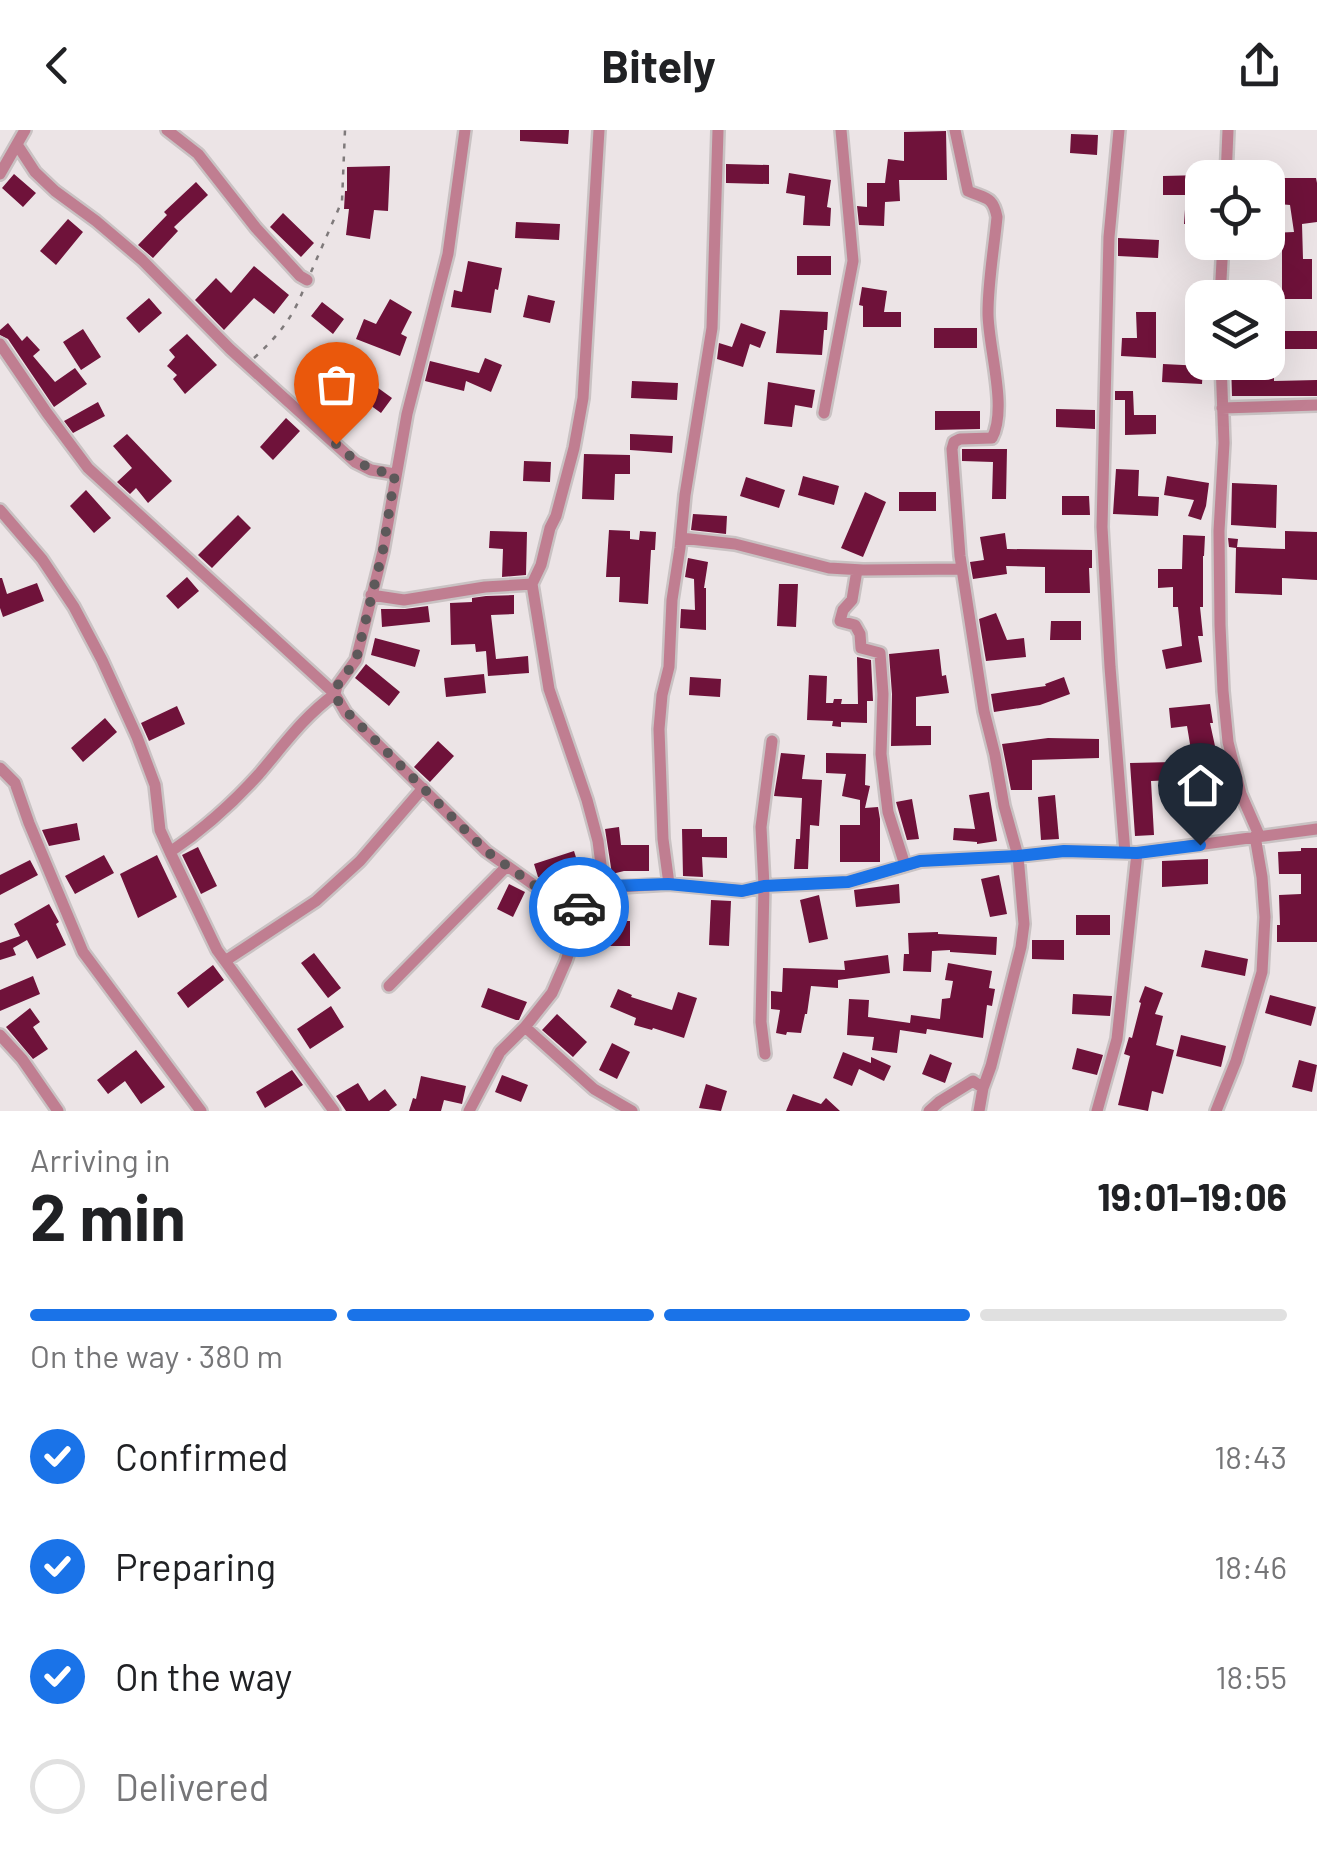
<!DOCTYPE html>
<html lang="en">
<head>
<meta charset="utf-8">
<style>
	body { margin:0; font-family:Barlow,sans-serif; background:#f2f2f2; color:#202124; height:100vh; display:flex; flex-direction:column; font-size:38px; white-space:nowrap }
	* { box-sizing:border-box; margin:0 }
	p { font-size:32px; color:#757577 }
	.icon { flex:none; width:55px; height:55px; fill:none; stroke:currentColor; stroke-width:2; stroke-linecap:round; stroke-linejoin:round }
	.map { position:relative; height:981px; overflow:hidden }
	.side { display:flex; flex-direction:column; background:#fff; flex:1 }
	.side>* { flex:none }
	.tools { position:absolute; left:1185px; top:30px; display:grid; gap:20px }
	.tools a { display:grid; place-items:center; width:100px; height:100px; border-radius:20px; background:#fff; box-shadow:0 10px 40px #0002; font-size:50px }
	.pin { position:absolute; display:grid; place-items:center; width:85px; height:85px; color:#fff; margin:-102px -42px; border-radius:50% 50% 50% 0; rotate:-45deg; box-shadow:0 0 10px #0007 }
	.pin .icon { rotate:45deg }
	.courier { position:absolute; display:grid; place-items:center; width:100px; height:100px; margin:-50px; border:8px solid #1a73e8; border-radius:50%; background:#fff; color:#222; box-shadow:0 2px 12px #0007 }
	.overview em { font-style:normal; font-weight:700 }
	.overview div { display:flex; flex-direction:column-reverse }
	.overview { display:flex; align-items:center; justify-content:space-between; height:170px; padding:0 30px }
	h1 { font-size:65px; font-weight:700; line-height:75px }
	.bar { display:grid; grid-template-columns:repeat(4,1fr); gap:15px 10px; align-content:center; height:120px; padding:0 30px }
	.bar i { height:12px; border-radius:8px; background:#e0e0e0 }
	.bar .active { background:#1a73e8 }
	.bar p { grid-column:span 4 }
	ol { padding:0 30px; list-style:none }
	li { display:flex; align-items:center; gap:30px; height:110px }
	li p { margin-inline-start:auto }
	li .icon { padding:10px; border-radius:50%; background:#1a73e8; color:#fff; stroke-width:4 }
	li:last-child { color:#757577 }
	li i { width:55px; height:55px; border:5px solid #e0e0e0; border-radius:50% }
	header { display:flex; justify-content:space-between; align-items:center; height:130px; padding:0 30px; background:#fff; font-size:45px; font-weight:700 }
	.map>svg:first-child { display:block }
	.building { fill:#6f123a }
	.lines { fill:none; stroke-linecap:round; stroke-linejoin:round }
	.minor-casing { stroke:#c9c2c3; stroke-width:16 }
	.path { stroke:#7f7a7b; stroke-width:2.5; stroke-dasharray:5 8; stroke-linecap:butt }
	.minor { stroke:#c07e91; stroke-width:11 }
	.done { stroke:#5d595a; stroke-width:10; stroke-dasharray:0 18 }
	.route { stroke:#1a73e8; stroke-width:12 }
</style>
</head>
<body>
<header><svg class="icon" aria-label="back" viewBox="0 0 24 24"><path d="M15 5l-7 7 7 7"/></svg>Bitely<svg class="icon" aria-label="share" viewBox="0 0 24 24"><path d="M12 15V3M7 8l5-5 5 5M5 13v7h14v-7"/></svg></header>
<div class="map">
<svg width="1317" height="981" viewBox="0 0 1317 981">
	<rect width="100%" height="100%" fill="#ece4e6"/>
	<path class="building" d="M520,0H569L568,14L520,11Z
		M946,1L947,50H899L900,71L885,72L884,96L859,95L857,76L867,77V53H885L888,29L904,31V2Z
		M1071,4L1098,5L1097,25L1070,23Z
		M726,34L769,35V54L726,53Z
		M390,36L388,81L374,80L370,109L346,105L349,79H344L345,61H347V37Z
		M789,43L831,50L827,77L831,78L830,96L803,95L805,66L786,63Z
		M14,44L36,63L23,77L2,58Z
		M1202,45V94H1184L1186,65H1163V46Z
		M1283,48H1316L1317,53V92L1302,94L1303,129H1312V169H1282V120H1268V103L1294,102L1290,75L1268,73V54L1283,55Z
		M196,52L208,65L174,97L178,101L153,128L138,115L167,85L164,82Z
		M283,83L314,113L301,127L270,97Z
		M68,89L83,102L56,135L40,121Z
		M516,92L560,94L559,110L515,108Z
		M1118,108L1159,110L1158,128L1118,126Z
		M797,126H831V145H797Z
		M468,131L502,138L498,160L495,159L491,183L451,177L454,160L462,162Z
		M254,136L289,165L274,184L254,168L224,200L195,170L216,148L231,163Z
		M862,157L887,161L884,182H901V197H863V176L859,175Z
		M528,165L555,171L550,193L523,187Z
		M149,168L162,183L139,203L126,188Z
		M390,169L412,182L401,204L407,207L400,226L356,209L364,189L376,194Z
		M322,172L344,189L333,204L311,186Z
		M780,180L828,182L827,200H824L822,225L776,223Z
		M1136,182H1156V228L1121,226L1122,208H1137Z
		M8,193L22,211L27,206L40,220L33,226L55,252L75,238L87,254L54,277L8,209L0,205V200Z
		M741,193L766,202L760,218L750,214L743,237L717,229L719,213L732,217Z
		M934,198H977V218H934Z
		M83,199L101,227L81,240L63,212Z
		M1281,201H1317V219H1281Z
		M187,204L217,235L185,264L173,249L177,245L167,236L175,227L169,220Z
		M485,228L502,235L491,262L466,251L464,261L425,251L430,231L479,243Z
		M1231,232H1274V251L1317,250V266H1232Z
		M1163,234L1203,236L1202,254L1162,252Z
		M356,242L392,268L381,283L345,257Z
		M632,251L678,253L677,270L631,268Z
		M768,252L815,260L812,278L795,275L792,297L764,294Z
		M1115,261H1133L1134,285H1156V304L1125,305V270H1115Z
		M98,272L105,286L73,303L64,291Z
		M1056,279L1095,280V299L1056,297Z
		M935,281H980V299L935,300Z
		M286,288L300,301L273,330L260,317Z
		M127,304L172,351L148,373L136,358L130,364L117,352L132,338L113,316Z
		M630,304L673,306L672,323L630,320Z
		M962,319H1007L1006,369H992L993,332L962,331Z
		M584,324L630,325V344H615L614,370L582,369Z
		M524,331L551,332L550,352L523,351Z
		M1116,339L1139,340L1138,366L1159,367L1158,386L1113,384Z
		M803,346L839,356L834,375L798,365Z
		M1167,346L1209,353L1206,376L1201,390L1188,386L1194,370L1164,365Z
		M746,347L785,360L779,378L740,366Z
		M1232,353L1277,355L1276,398L1231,395Z
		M86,360L111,388L94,403L70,376Z
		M865,362L886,372L863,427L841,418Z
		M899,362H936V381H899Z
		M1062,366H1089L1090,385H1062Z
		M693,384L727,386L726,404L691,400Z
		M238,385L251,398L212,438L198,425Z
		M609,400L630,401V409L639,410L640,401L656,402L655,420H651L648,474L619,472L620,447H606Z
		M490,401L527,402L526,445L502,447L503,419L489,418Z
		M1285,401L1317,402V450L1282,448V465L1235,463L1236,418L1229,417L1228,408L1238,409L1237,417L1285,419Z
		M1005,403L1007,419L1092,420V438H1089L1090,463H1045V437L1006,436L1007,444L973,449L970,432L984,430L980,407Z
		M1183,405L1205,406L1204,426H1203V477H1200L1203,506H1198L1202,532L1166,539L1162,520L1182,516L1178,477H1173V457L1158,458V439H1182Z
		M688,428L708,432L704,458H706V500L680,498L681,479L695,480L694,449L685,447Z
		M187,447L199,461L178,479L166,466Z
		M0,448H2L7,464L37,453L44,471L3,487L0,478Z
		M779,454H798L796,497L777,496Z
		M514,465V484L491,485L496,529L528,526L529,543L488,546L486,521L476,522L475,514L451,515L450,473L472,472V468L486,466Z
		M428,476L430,492L382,497L381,479H405Z
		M996,483L1007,510L1024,508L1026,527L986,531L979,489Z
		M1051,491H1081V510H1050Z
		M375,508L420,520L415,537L371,525Z
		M939,519L942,546L946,545L949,563L916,567V596H931V615L891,616L892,564L889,524Z
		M857,527L871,530L873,571H867V593L841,592V597L832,596L833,591L807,590L809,545L827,546L826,573H833L834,569H842L841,574H858Z
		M366,534L400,562L389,576L355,548Z
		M484,544L486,563L446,567L444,548Z
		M690,547L721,549L720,567L689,565Z
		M1064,547L1070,564L1040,575L994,582L991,564L1046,556L1045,554Z
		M1210,574L1213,593H1210L1215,616L1191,620L1187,596L1171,598L1169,578Z
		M177,576L185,594L149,611L141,593Z
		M105,588L117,602L83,632L71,618Z
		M1048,608L1099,609V628L1032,630V660H1011L1002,614Z
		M438,611L454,626L430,652L414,637Z
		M781,623L805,625L802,649L822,650L819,696L810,695L808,739H794L796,709H800L802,668L774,666Z
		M826,623L866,624L865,655L870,656L865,678L878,677L880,689V732H840V695H860V670L842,666L846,644L826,643Z
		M1174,632L1175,650L1151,651L1154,705L1135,706L1130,633Z
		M989,662L997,711L977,714V712L953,710L954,698L975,699L969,665Z
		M1055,665L1059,709L1041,710L1038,667Z
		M912,669L919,709L907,710L896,672Z
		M77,693L80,710L49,716L42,700Z
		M619,697L621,715H649V741H624L612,744L605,699Z
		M682,699H702V707H727V728L702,727L703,747L683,746Z
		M198,717L217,756L201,764L182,725Z
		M1301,718H1317V812H1277V795H1280L1279,765L1301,764V744H1279L1278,722L1301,721Z
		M574,721L579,737L544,749L538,747L534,734Z
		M104,725L114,743L75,764L65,746Z
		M157,725L177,767L138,788L120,744Z
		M1208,729V754L1162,757V731Z
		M30,730L38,745L0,765V745Z
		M999,745L1007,784L990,787L981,749Z
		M509,754L525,762L513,787L497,779Z
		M899,754L900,773L856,777L854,760Z
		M819,765L828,809L809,813L800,770Z
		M711,770L731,771L729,816L709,815Z
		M49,774L59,792L56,794L66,815L37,829L27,810L13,818L16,825L0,830V813L20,806L14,794Z
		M1076,785H1110V805H1076Z
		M611,791H630V816H590L591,794L611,796Z
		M938,802V804L997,807L996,825L950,822V820L932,821L931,842L903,841L904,824H909L908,803Z
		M1032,810H1064V830L1032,829Z
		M1205,820L1248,829L1245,846L1201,837Z
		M314,823L341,858L328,868L301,833Z
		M888,825L890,843L838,850V858L811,856L807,884H805L801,903L787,902L786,905L776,903L780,880L771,879V861L782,862L783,838L845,840L844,831Z
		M948,833L992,841L989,858L995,859L992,876L987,875L983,908L927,899L926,904L900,900L897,923L872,920L874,907L847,905L849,869L869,870L868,887L910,893L911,885L940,889L942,869L950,868L953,851L945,850Z
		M213,835L224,850L188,878L177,863Z
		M33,846L40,864L0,881V860Z
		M1145,856L1163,863L1155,884L1163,886L1156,915L1174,920L1163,964L1152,961L1148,981L1118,975L1130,926L1124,924L1129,907L1132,908L1141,873L1139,872Z
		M488,858L527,872L519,890H516L481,877Z
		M618,859L632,865L631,867L672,880L678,862L697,868L684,908L653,898L652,900L634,895L636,888L610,877Z
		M1073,864L1112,866L1110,886L1072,884Z
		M1270,865L1316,877L1311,896L1265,883Z
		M331,876L344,897L310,919L297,899Z
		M30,878L40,892L33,897L48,919L33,929L6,897Z
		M557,884L587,912L573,927L542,900Z
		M1181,905L1226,916L1221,937L1176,926Z
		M612,913L630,922L617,949L599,940Z
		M1077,918L1103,925L1097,945L1072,939Z
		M136,920L165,957L141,974L125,951L108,964L97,950Z
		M843,922L871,933V927L891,936L884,951L859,939L852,956L833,948Z
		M930,924L952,933L945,953L922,944Z
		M1299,930L1317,935L1312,962L1292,957Z
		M292,940L303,955L265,978L256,962Z
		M502,945L528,955L521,972L495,962Z
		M421,946L466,956L462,974L444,970L441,981H409L413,968L416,969Z
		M358,953L369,971L385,959L397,975L389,981H346L336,966Z
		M706,954L727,961L721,981L699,978Z
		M793,964L821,974L826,968L840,981H786Z"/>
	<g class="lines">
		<g class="minor-casing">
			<path id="minor" d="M167,0L198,24L256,98L300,146L307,150
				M465,0L448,124L407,284L383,421L356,530L337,556L335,564L346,583L486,721L534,755L583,779
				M599,0L583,268L574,318L556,386L550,398L541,435L532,454L549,559L587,670L598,711L604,758
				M955,0L968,61C986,69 993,66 997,87C994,119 988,151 988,183C988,217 1008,278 992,308L960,309L954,312L952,319L960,426L984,581L995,625L1004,676L1018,726L1024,794L1021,817L991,936L983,958L979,981
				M1119,0L1109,107L1102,397L1110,537L1125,723
				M18,16L35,42L55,61L96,91L142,130L230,219L355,332L371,340L395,344
				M0,44L25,0
				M1226,48L1228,0
				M1220,168L1223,112
				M0,214L47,283L88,338L335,564C304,586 283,616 259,644C232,674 204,699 170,722L217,820L334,981
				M1221,232L1224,313L1219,401L1220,495L1223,561L1228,612L1241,664L1259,705
				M1222,278L1317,275
				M824,283L853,131L841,0
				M0,380L42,429L74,477L102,530L137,607L155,655L160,700L170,722
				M681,408L735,414L829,438L863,440L962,439
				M857,440L852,470L843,480L840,491L855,495L860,504L861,518L880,523L883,564L881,624L888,682L905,735
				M371,465L404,470L485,457L532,454
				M0,638L15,653L29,693L83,822L201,981
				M669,754L663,709L659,599L662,565L669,537L672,470L680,418L685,365L712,198L718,0
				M225,831L316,771L360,731L423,658
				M389,856L507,736
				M525,897L594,959L632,981
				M0,905L22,929L58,981
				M765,924L761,892L764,756L761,697L772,611
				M469,981L500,922L525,897L552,863L566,831L583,779L592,765L604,758L669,754L743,761L764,756L848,752L921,731L1018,726L1064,721L1137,723L1317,699
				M929,981L939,972L973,951L983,958
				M1097,981L1117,909L1137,723
				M1216,981L1236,931L1262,842L1265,787L1262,747L1255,706"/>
		</g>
		<path class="path" d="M311,142L342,71L345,0
			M254,228C277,207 293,188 304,158"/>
		<use href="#minor" class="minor"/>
	</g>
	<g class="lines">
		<path class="done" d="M336,314C354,331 369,341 395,344L383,420L356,530L337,556L335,564L340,575L486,721L534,755L579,777"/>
		<path class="route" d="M579,777L583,779L592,765L610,756L668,754L742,761L764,756L848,752L920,731L1018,726L1064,721L1137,723L1200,715"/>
	</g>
</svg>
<div class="tools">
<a><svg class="icon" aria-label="locate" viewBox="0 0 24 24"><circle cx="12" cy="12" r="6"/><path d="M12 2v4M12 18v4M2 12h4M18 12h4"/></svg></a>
<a><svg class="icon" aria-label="layers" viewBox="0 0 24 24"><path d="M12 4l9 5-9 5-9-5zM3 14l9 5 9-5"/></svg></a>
</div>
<div class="pin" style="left:336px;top:314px;background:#ea580c"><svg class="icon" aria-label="bag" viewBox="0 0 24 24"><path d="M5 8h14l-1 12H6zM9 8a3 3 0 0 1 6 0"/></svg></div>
<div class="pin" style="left:1200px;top:715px;background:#1f2937"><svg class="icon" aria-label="home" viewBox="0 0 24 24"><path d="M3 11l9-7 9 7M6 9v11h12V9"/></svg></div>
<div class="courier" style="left:579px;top:777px"><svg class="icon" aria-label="car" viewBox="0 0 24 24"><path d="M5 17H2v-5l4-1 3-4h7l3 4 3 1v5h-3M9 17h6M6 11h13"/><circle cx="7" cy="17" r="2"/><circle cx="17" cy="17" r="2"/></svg></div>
</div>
<section class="side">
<div class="overview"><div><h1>2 min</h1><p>Arriving in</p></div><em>19:01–19:06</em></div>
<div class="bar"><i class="active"></i><i class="active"></i><i class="active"></i><i></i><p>On the way · 380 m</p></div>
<ol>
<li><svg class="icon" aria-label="check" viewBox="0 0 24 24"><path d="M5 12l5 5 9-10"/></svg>Confirmed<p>18:43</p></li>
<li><svg class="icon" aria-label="check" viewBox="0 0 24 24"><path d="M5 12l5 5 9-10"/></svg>Preparing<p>18:46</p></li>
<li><svg class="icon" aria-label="check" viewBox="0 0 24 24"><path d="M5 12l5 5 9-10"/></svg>On the way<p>18:55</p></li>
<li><i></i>Delivered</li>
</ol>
</section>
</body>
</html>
